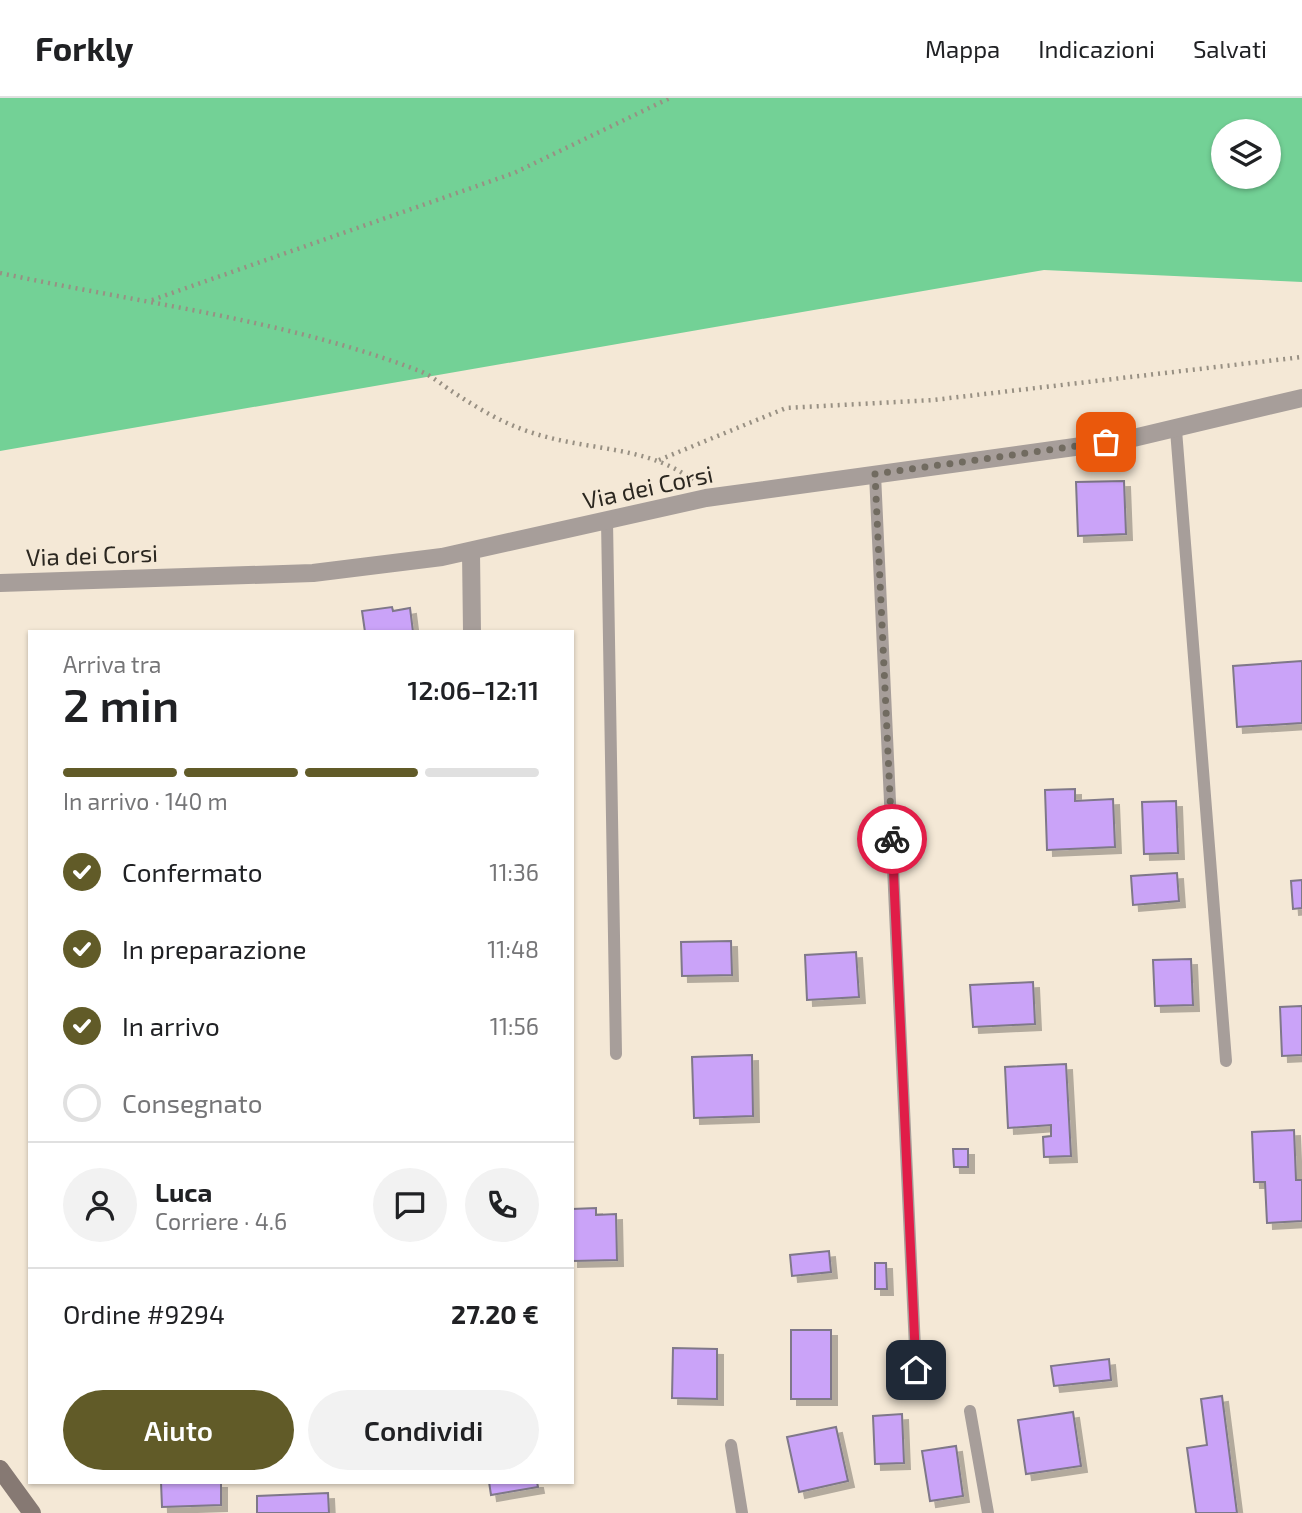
<!DOCTYPE html>
<html lang="it">
<head>
<meta charset="utf-8">
<style>
	body { margin:0; font-family:"Exo 2",sans-serif; background:#f2f2f2; color:#202124; height:100vh; display:flex; flex-direction:column; font-size:26px; white-space:nowrap }
	* { box-sizing:border-box; margin:0 }
	p { font-size:23px; color:#757577 }
	.icon { flex:none; width:38px; height:38px; fill:none; stroke:currentColor; stroke-width:2; stroke-linecap:round; stroke-linejoin:round }
	.map { position:relative; flex:1; overflow:hidden }
	.sheet { position:absolute; left:28px; top:532px; width:546px; height:854px; display:flex; flex-direction:column; background:#fff; border-radius:0px; box-shadow:0 2px 5px #0004 }
	.sheet>* { flex:none }
	.tools { position:absolute; left:1211px; top:21px; display:grid; gap:14px }
	.tools a { display:grid; place-items:center; width:70px; height:70px; border-radius:50%; background:#fff; box-shadow:0 2px 5px #0004; font-size:35px }
	.pin { position:absolute; display:grid; place-items:center; width:60px; height:60px; color:#fff; margin:-30px; border-radius:14px; box-shadow:0 4px 10px #0006 }
	.courier { position:absolute; display:grid; place-items:center; width:70px; height:70px; margin:-35px; border:5px solid #e11d48; border-radius:50%; background:#fff; color:#222; box-shadow:0 2px 9px #0007 }
	.headline em { font-style:normal; font-weight:600 }
	.headline div { display:flex; flex-direction:column-reverse }
	.headline { display:flex; align-items:center; justify-content:space-between; height:119px; padding:0 35px }
	h1 { font-size:46px; font-weight:600; line-height:52px }
	.bar { display:grid; grid-template-columns:repeat(4,1fr); gap:10px 7px; align-content:center; height:84px; padding:0 35px }
	.bar i { height:9px; border-radius:5px; background:#e0e0e0 }
	.bar .selected { background:#615b28 }
	.bar p { grid-column:span 4 }
	.line { display:flex; align-items:center; gap:18px; padding:0 35px; border-top:2px solid #e0e0e0 }
	.line div { flex:1 }
	.round { display:grid; place-items:center; flex:none; width:74px; height:74px; border-radius:37px; background:#f2f2f2 }
	ol { padding:0 35px; list-style:none }
	li { display:flex; align-items:center; gap:21px; height:77px }
	li p { margin-inline-start:auto }
	li .icon { padding:7px; border-radius:50%; background:#615b28; color:#fff; stroke-width:4 }
	li:last-child { color:#757577 }
	li i { width:38px; height:38px; border:4px solid #e0e0e0; border-radius:50% }
	.button { display:flex; gap:14px; margin-top:auto; padding:14px 35px }
	.button a { flex:1; height:80px; border-radius:42px; background:#615b28; color:#fff; font-size:28px; font-weight:600; line-height:80px; text-align:center }
	.button a+a { background:#f2f2f2; color:#202124 }
	header { display:flex; align-items:center; gap:42px; box-sizing:border-box; height:98px; padding:0 35px; background:#fff; border-bottom:2px solid #e0e0e0 }
	header strong { font-size:33px }
	nav { display:flex; gap:38px; margin-inline-start:auto; font-size:24px }
	.map>svg:first-child { display:block }
	.forest { fill:#73d196; fill-rule:evenodd }
	.building { fill:#caa3f8; stroke:#7f7889; stroke-width:2; filter:url(#shadow) }
	.lines { fill:none; stroke-linecap:round; stroke-linejoin:round }
	.path { stroke:#989083; stroke-width:4.5; stroke-dasharray:2 5; stroke-linecap:butt }
	.lane { stroke:#a79e9a; stroke-width:12 }
	.street { stroke:#a79e9a; stroke-width:18 }
	.secondary { stroke:#867973; stroke-width:18 }
	.done { stroke:#716b60; stroke-width:7; stroke-dasharray:0 12.6 }
	.route { stroke:#e11d48; stroke-width:9 }
	.labels { text-anchor:middle; stroke-width:5; stroke-linejoin:round; paint-order:stroke }
	.street-label { font-size:24px; fill:#2b2720; stroke:#f4e8d6 }
</style>
</head>
<body>
<header>
<strong>Forkly</strong>
<nav><a>Mappa</a><a>Indicazioni</a><a>Salvati</a></nav>
</header>
<div class="map">
<svg width="1302" height="1415" viewBox="0 0 1302 1415">
	<defs>
		<filter id="shadow"><feDropShadow dx="6" dy="6" stdDeviation="0" flood-color="#0004"/></filter>
	</defs>
	<rect width="100%" height="100%" fill="#f4e8d6"/>
	<path class="forest" d="M0,0H1302V184L1044,172L0,353ZM1223,33H1269V79H1223Z"/>
	<path class="building" d="M1124,383L1126,436L1078,438L1076,384Z
		M392,509L393,513L410,510L413,534H365L362,513Z
		M1302,563V625L1237,629L1233,568Z
		M1075,691V703L1113,701L1115,749L1047,752L1045,692Z
		M1176,703L1178,755L1144,756L1142,704Z
		M1177,775L1179,803L1133,807L1131,778Z
		M1302,782V810L1293,811L1291,783Z
		M731,843L732,877L682,878L681,844Z
		M856,854L859,899L807,902L805,857Z
		M1191,861L1193,907L1155,908L1153,862Z
		M1033,884L1035,926L973,929L970,887Z
		M1302,908V957L1282,958L1280,909Z
		M752,957L753,1018L694,1020L692,959Z
		M1066,966L1071,1058L1044,1059L1043,1039L1051,1038V1027L1008,1030L1005,969Z
		M1294,1032L1296,1082H1302V1123L1267,1125L1265,1084H1254L1252,1034Z
		M953,1051H968V1069H954Z
		M596,1110V1117L616,1116L617,1162L572,1163V1111Z
		M829,1153L831,1174L792,1178L790,1157Z
		M875,1165H886L887,1191H875Z
		M791,1232H831V1301H791Z
		M673,1250L717,1251V1301L672,1300Z
		M1109,1261L1111,1282L1054,1288L1051,1268Z
		M1222,1298L1237,1415H1196L1187,1350L1207,1347L1201,1301Z
		M1073,1314L1081,1368L1026,1376L1018,1322Z
		M902,1316L904,1365L875,1366L873,1318Z
		M836,1329L848,1383L799,1394L787,1339Z
		M956,1348L963,1398L930,1403L922,1353Z
		M161,1384H221V1407L162,1409Z
		M489,1384H537L538,1389L491,1397Z
		M328,1395L329,1415H257V1398Z"/>
	<g class="lines">
		<path class="path" d="M0,175C139,205 283,221 417,272C430,276 442,287 453,294C479,311 504,326 533,335C587,353 646,347 693,382
			M152,202L514,75L670,0
			M659,362L786,310L933,302L1302,259"/>
		<path class="lane" d="M1176,332L1226,963
			M875,376L916,1272
			M607,423L616,956
			M970,1313L988,1415
			M731,1347L742,1415"/>
		<path class="street" d="M471,454L472,534
			M0,485L313,475L442,459L706,400L1125,342L1302,300"/>
		<path class="secondary" d="M0,1371L32,1415"/>
	</g>
	<g class="lines">
		<path class="done" d="M892,741L875,376L1106,344"/>
		<path class="route" d="M892,741L916,1272"/>
	</g>
	<g class="labels">
		<g class="street-label">
			<text transform="translate(648 390) rotate(-12)" y="8">Via dei Corsi</text>
			<text transform="translate(92 458) rotate(-2)" y="8">Via dei Corsi</text>
		</g>
	</g>
</svg>
<div class="tools">
<a><svg class="icon" aria-label="layers" viewBox="0 0 24 24"><path d="M12 4l9 5-9 5-9-5zM3 14l9 5 9-5"/></svg></a>
</div>
<div class="pin" style="left:1106px;top:344px;background:#ea580c"><svg class="icon" aria-label="bag" viewBox="0 0 24 24"><path d="M5 8h14l-1 12H6zM9 8a3 3 0 0 1 6 0"/></svg></div>
<div class="pin" style="left:916px;top:1272px;background:#1f2937"><svg class="icon" aria-label="home" viewBox="0 0 24 24"><path d="M3 11l9-7 9 7M6 9v11h12V9"/></svg></div>
<div class="courier" style="left:892px;top:741px"><svg class="icon" aria-label="bike" viewBox="0 0 24 24"><circle cx="6" cy="16" r="4"/><circle cx="18" cy="16" r="4"/><path d="M6 16l4-8h5l3 8M10 8l3 8H6M13 5h3"/></svg></div>
<section class="sheet">
<div class="headline"><div><h1>2 min</h1><p>Arriva tra</p></div><em>12:06–12:11</em></div>
<div class="bar"><i class="selected"></i><i class="selected"></i><i class="selected"></i><i></i><p>In arrivo · 140 m</p></div>
<ol>
<li><svg class="icon" aria-label="check" viewBox="0 0 24 24"><path d="M5 12l5 5 9-10"/></svg>Confermato<p>11:36</p></li>
<li><svg class="icon" aria-label="check" viewBox="0 0 24 24"><path d="M5 12l5 5 9-10"/></svg>In preparazione<p>11:48</p></li>
<li><svg class="icon" aria-label="check" viewBox="0 0 24 24"><path d="M5 12l5 5 9-10"/></svg>In arrivo<p>11:56</p></li>
<li><i></i>Consegnato</li>
</ol>
<div class="line" style="height:126px"><a class="round"><svg class="icon" aria-label="person" viewBox="0 0 24 24"><circle cx="12" cy="8" r="4"/><path d="M4 21q1-7 8-7t8 7"/></svg></a><div><b>Luca</b><p>Corriere · 4.6</p></div><a class="round"><svg class="icon" aria-label="chat" viewBox="0 0 24 24"><path d="M4 5h16v11H9l-5 4z"/></svg></a><a class="round"><svg class="icon" aria-label="phone" viewBox="0 0 24 24"><path d="M5 4h4l2 5-3 2q2 4 5 5l2-3 5 2v4C11 20 4 13 5 4z"/></svg></a></div>
<div class="line" style="height:91px"><div>Ordine #9294</div><b>27.20 €</b></div>
<div class="button"><a>Aiuto</a><a>Condividi</a></div>
</section>
</div>
</body>
</html>
